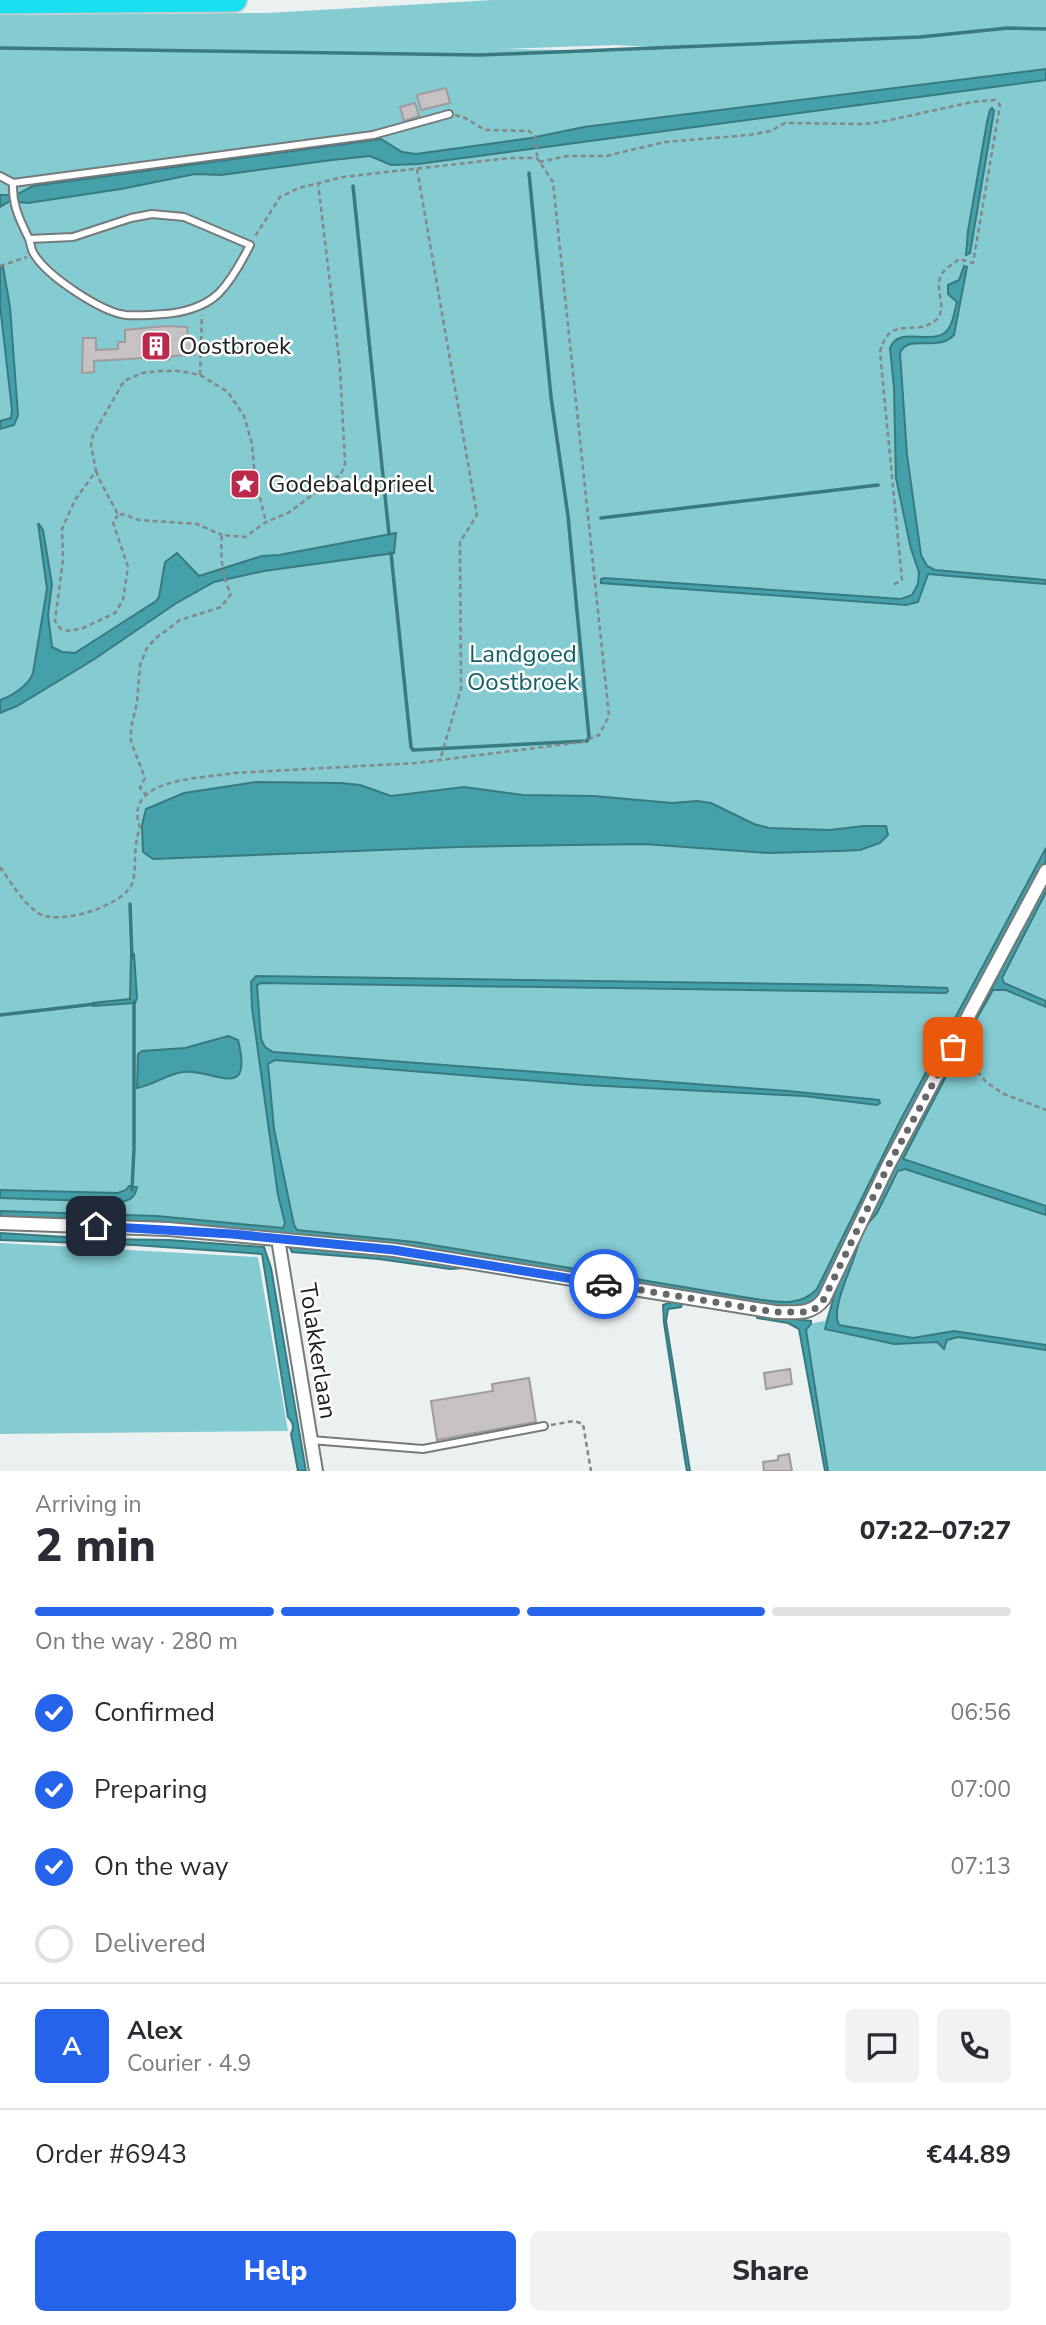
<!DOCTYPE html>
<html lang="en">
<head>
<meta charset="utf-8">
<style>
	body { margin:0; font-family:"Nunito Sans",sans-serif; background:#f2f2f3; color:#2b2b33; height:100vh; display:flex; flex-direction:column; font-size:26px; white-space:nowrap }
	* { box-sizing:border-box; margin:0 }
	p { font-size:23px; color:#7c7c81 }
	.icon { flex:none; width:38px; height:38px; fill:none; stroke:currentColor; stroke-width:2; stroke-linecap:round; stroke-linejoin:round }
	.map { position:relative; height:1471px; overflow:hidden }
	.panel { display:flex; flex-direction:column; background:#fff; flex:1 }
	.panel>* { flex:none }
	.pin { position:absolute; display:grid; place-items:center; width:60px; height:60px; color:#fff; margin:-30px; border-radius:14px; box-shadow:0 4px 10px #0006 }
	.courier { position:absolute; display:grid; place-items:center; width:70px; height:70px; margin:-35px; border:5px solid #2563eb; border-radius:50%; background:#fff; color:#222; box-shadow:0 2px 9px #0007 }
	.summary em { font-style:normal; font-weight:800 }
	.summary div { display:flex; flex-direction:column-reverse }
	.summary { display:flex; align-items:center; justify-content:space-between; height:119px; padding:0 35px }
	h1 { font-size:46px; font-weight:800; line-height:52px }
	.bar { display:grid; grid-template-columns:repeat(4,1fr); gap:10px 7px; align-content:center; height:84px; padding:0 35px }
	.bar i { height:9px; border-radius:5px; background:#e1e1e2 }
	.bar .selected { background:#2563eb }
	.bar p { grid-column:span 4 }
	.line { display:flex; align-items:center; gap:18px; padding:0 35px; border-top:2px solid #e1e1e2 }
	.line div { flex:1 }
	.round { display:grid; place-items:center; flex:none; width:74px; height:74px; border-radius:10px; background:#f2f2f3 }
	ol { padding:0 35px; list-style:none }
	li { display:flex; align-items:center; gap:21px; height:77px }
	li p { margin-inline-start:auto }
	li .icon { padding:7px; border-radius:50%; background:#2563eb; color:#fff; stroke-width:4 }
	li:last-child { color:#7c7c81 }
	li i { width:38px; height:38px; border:4px solid #e1e1e2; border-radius:50% }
	.action { display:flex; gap:14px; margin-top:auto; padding:14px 35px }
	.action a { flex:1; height:80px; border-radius:10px; background:#2563eb; color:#fff; font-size:28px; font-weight:800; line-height:80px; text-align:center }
	.action a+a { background:#f2f2f3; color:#2b2b33 }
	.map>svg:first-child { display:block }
	.green { fill:#84cbd2; fill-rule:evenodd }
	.water { fill:#44a1aa; stroke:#387a80; stroke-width:2 }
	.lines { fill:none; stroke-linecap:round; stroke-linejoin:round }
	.stream { stroke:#387a80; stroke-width:3.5 }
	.building { fill:#c6c1c2; stroke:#a09c9c; stroke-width:2 }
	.service-casing { stroke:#757a7a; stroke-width:10 }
	.minor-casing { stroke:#757a7a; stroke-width:16 }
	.motorway-casing { stroke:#c9c9c9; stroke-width:26 }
	.path { stroke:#858888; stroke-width:2.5; stroke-dasharray:5 3.5; stroke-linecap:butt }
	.service { stroke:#fff; stroke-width:6 }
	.minor { stroke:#fff; stroke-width:12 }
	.motorway { stroke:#1ae1f1; stroke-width:23 }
	.done { stroke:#656868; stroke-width:7; stroke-dasharray:0 12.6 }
	.route { stroke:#2563eb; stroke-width:9 }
	.labels { text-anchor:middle; stroke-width:5; stroke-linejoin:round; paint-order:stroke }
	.poi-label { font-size:24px; fill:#1d1f1f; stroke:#fff; text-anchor:start }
	.park-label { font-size:24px; fill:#136067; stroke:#fff }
	.street-label { font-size:24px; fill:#1d1f1f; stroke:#fff }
</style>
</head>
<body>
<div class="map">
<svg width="1046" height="1471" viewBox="0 0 1046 1471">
	<rect width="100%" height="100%" fill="#ebf0f0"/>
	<path class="green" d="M493,0H1046V861L821,1294L804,1309L575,1276L450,1253L0,1218V15L268,13ZM615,45L669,48L616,51L502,49Z
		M1046,884V1206L899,1157L966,1043L994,982Z
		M901,1169H905L1046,1215V1471H825L801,1325L825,1321L831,1304L844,1281L866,1225L875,1216Z
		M0,1243L258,1257L288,1431L0,1434Z"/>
	<path class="water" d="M1046,69V80L418,164L391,165L370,156L332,160L221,175L195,174L121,189L28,203L10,201L0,207V195H16L33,186L381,139L402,152L416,154L531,138L584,127Z
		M992,108L994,111L970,253L966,255L968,231L987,122L990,110Z
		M964,266L967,267L954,335C937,353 908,333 900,353L907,455L921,555L927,566L935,570L1046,580V584L928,574L918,602L906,605L601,583V579L604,578L901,599L912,595L918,584L919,572L911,549L896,478L894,388L890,348C900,322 940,352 951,324C954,317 955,309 957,302L948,294V285L959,280Z
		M0,267H3L10,307L18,415L14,425L0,429V421L11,418L12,410L0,305Z
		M38,523L43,530L52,584L48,615L52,647L62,652L75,653L156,601L159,597L165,562L177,553L199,576L262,556L279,555L396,533L394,553L264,571L214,582L175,604L93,660L17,706L0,713V700C12,696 29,685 33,673L47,589Z
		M256,782L341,783L360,785L391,796L464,787L523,795L594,796L672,803L697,801L711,803L754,824L769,828L830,830L863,826H886L888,835L880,843L860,850L838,851L769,853L644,844L572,845L457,847L153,859L143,852L142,825L146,809L184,793Z
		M1046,848V861L820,1296C806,1307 797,1307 781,1307L425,1248L159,1222L0,1217V1211L157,1216L283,1228L285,1223L278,1195L252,1008L251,982L256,976L865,985L947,988L948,991L946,993L261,983L257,985L261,1039L265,1047L273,1052L788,1091L879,1100L880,1103L877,1105L804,1096L586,1085L275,1060L268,1064L274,1129L294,1225L297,1230L415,1242L749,1298C774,1301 798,1309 817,1289L900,1121Z
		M1046,884V892L1002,978L1004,983L1046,1001V1007L1006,990H993L963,1043Z
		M134,954L137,998L135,1003L93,1006V1003L130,999L131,955Z
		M228,1036L238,1040C254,1104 213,1068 183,1072C167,1074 154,1085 137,1088L138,1054L142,1051L185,1048Z
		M955,1059L903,1159L1046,1206V1215L905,1169L898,1171L877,1213L866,1226L867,1218L938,1085Z
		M129,1186L137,1187C135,1197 131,1200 121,1202L0,1198V1190L118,1193L126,1190Z
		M0,1233L98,1239L169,1240L264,1247L271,1268L306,1471H298L291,1434C295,1427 293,1422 288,1417L262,1254L135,1245L0,1240Z
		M859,1240C857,1260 829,1307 839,1325L913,1338L954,1331L1046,1345V1350L958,1337L947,1340L944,1349L937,1342L894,1344L825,1329L838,1282Z
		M292,1247L418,1259L464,1268L450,1269L379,1259L292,1252L290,1248Z
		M672,1302L682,1304L681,1307L668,1309L666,1321L690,1471H687L685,1460L664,1323L663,1305Z
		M757,1315L811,1321V1324L806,1330L828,1471H825L799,1329L788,1323L757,1318Z"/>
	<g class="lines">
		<path class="stream" d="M0,48L481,55L920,37L1008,28L1046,29
			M353,186L389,534
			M601,518L878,485
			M391,553L411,747L413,750L587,741L589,737L568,516L551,397L529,173
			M130,904L132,958
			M0,1015L95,1004
			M132,1190L134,1148V1002"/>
	</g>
	<path class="building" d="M446,88L450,103L421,110L417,95Z
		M415,103L419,116L404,121L400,107Z
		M166,326L187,327L188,339H195V355L172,356L169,360L160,357L94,361V372L82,373L83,338H96V350L118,349V342H125V330Z
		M790,1369L792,1384L766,1389L764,1373Z
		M529,1378L536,1422L437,1440L431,1401L493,1391L492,1384Z
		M789,1454L792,1471H764L763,1462L778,1460V1456Z"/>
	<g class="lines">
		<g class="service-casing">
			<path id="service" d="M0,176L13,183C12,206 20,220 29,239C31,244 31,250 34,254C47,276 101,312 126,315C139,316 152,315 164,314C182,313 204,307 218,294C231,281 242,261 250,245L184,217L152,214L131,218L73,237L29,239
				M13,183L373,135L449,114
				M311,1440L423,1449L544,1426"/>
		</g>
		<g class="minor-casing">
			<path id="minor" d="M0,1223L168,1229L394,1250L775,1312C794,1312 811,1316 824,1299L888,1166L1046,871
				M278,1239L316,1471"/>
		</g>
		<g class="motorway-casing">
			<path id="motorway" d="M0,2L235,0"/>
		</g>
		<path class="path" d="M455,115L465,118L485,130L529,131L535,136L537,156
			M539,162L567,156H606L665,142L749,135L771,131L785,123L863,124L881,122L972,102L995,100L1000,105L973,263L959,259C953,264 942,270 940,278C935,291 948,309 936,320C915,338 890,313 880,352L902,580L891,586
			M417,169L477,515L460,542L461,689L440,760
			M0,266L27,257
			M200,375L202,315
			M96,471C102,487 111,500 118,515L123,514L139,520L197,524L222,535
			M118,515L113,522L128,567L123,600L115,613L83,628L69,631L61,629L55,621L63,559L62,529L75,500L96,471L91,445L93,435L124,381L142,373L161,371H180L200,375L228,392L244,416L252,444L255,478L266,522
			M147,796L140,788L145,778L131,742V727L137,703L140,665L147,648L156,638L180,620L221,607L231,594C222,576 220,556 222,535L245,537L266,522L288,513L334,479L341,474L345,464L340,367L318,183
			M0,867C11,882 22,902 38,913C58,926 119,907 131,886C138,873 132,846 140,828C122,777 202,779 234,773L416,763L583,742L599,735L609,716L553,182L537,158H510L343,177L299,188L280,197L254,238
			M961,1052L987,1083L1004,1094L1046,1110
			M551,1425L574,1421L583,1424L591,1471"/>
		<use href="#service" class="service"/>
		<use href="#minor" class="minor"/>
		<use href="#motorway" class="motorway"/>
	</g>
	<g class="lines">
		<path class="done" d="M604,1284L775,1312H808L818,1307L824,1299L888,1166L953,1047"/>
		<path class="route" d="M96,1226L232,1234L394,1250L604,1284"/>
	</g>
	<defs>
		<g id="building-square" transform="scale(1.575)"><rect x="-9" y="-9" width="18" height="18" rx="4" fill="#bb2a4c" stroke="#fff"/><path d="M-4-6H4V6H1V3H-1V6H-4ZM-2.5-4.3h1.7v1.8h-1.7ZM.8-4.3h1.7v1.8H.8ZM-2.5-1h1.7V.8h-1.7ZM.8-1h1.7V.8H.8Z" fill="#fff"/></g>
		<g id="sight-square" transform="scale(1.575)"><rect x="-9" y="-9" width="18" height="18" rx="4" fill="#bb2a4c" stroke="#fff"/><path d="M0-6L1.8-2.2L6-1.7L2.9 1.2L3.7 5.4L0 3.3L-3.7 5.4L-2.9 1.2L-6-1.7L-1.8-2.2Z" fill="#fff"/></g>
	</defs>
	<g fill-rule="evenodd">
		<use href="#building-square" x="156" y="346"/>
		<use href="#sight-square" x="245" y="484"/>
	</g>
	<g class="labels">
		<g class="poi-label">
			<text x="179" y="354">Oostbroek</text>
			<text x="268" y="492">Godebaldprieel</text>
		</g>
		<g class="park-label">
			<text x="523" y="662">Landgoed<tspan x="523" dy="28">Oostbroek</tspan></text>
		</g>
		<g class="street-label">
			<text transform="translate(318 1351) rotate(81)" y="8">Tolakkerlaan</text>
		</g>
	</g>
</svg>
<div class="pin" style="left:953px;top:1047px;background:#ea580c"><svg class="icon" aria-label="bag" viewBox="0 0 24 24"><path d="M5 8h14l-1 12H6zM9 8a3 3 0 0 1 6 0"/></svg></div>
<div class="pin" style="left:96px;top:1226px;background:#1f2937"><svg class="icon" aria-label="home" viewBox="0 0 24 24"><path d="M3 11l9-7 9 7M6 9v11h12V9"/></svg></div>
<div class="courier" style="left:604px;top:1284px"><svg class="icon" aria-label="car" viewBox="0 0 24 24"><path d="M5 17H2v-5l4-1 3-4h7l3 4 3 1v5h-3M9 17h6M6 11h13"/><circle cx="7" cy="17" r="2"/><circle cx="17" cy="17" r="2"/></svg></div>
</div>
<section class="panel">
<div class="summary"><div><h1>2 min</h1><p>Arriving in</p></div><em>07:22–07:27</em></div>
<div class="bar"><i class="selected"></i><i class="selected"></i><i class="selected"></i><i></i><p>On the way · 280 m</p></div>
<ol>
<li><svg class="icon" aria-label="check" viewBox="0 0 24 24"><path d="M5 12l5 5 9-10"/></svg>Confirmed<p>06:56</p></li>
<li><svg class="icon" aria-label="check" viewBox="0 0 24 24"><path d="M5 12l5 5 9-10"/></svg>Preparing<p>07:00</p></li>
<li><svg class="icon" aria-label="check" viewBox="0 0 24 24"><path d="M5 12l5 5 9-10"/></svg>On the way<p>07:13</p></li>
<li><i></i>Delivered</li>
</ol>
<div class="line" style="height:126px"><b class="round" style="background:#2563eb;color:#fff">A</b><div><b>Alex</b><p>Courier · 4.9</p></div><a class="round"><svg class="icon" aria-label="chat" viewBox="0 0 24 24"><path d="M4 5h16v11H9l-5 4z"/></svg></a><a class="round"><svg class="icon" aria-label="phone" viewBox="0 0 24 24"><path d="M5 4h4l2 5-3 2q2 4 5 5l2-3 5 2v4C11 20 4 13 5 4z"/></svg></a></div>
<div class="line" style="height:91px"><div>Order #6943</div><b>€44.89</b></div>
<div class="action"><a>Help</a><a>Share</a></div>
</section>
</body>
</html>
